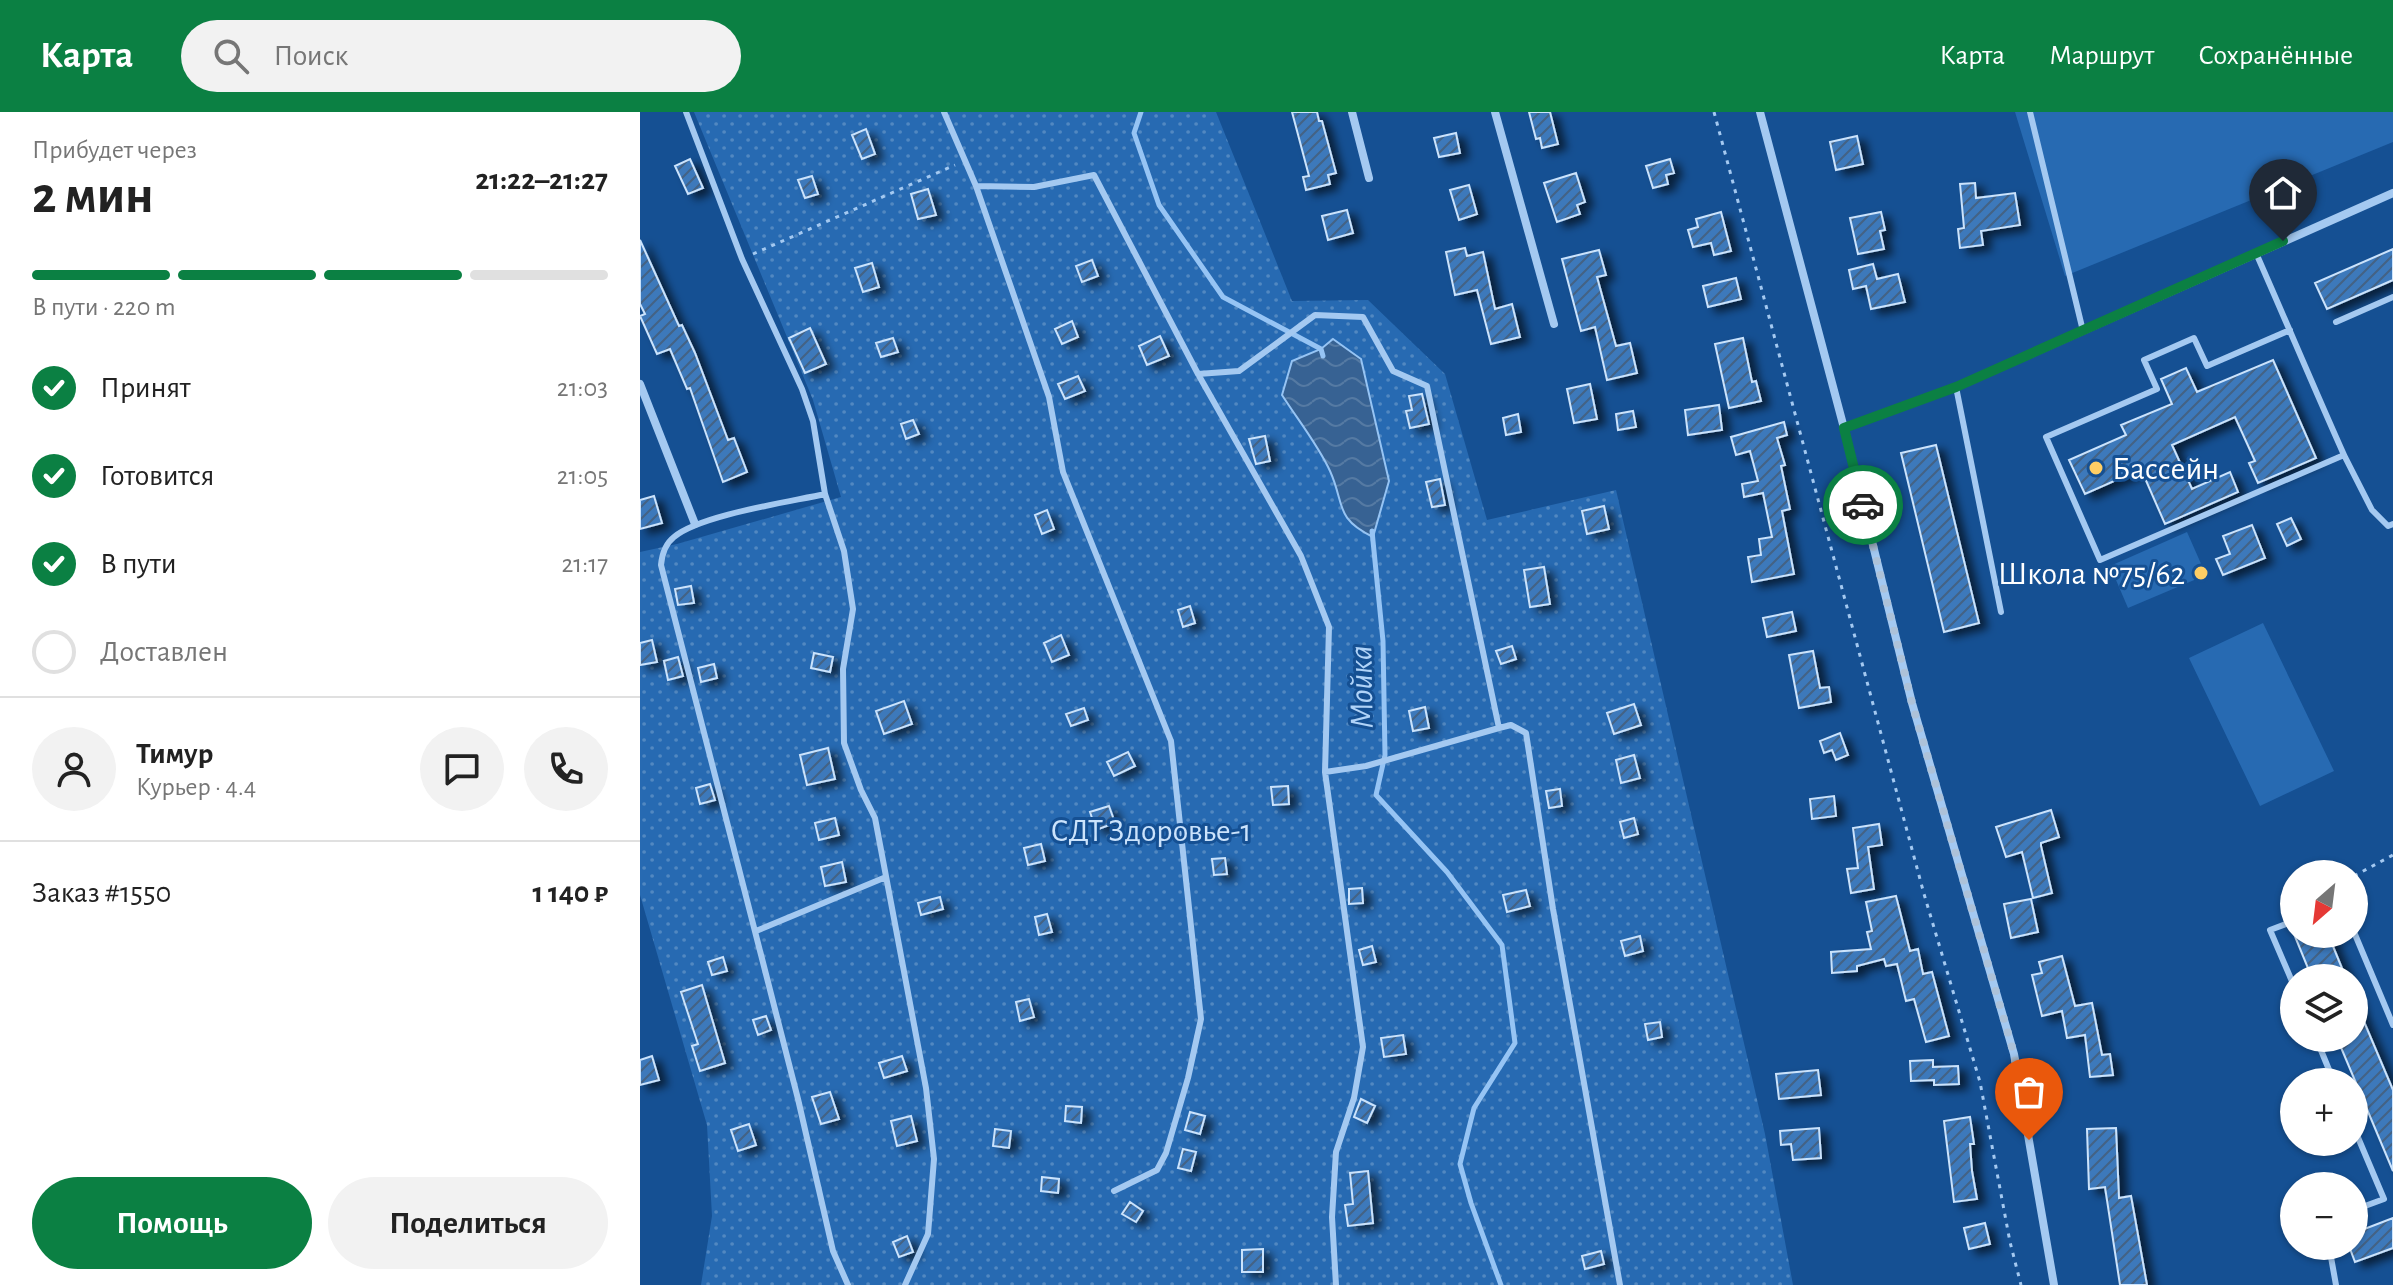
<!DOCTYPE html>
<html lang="ru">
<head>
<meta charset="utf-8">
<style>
	body { margin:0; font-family:"Alegreya Sans",sans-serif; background:#f2f2f2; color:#222; height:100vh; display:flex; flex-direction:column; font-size:30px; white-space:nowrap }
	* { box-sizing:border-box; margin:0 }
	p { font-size:26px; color:#767676 }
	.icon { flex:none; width:44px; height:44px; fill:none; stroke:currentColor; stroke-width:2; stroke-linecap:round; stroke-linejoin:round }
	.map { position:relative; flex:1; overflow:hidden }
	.side { display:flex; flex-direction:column; background:#fff; width:640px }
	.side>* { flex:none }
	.needle { width:52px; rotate:208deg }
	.controls { position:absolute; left:1640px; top:748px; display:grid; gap:16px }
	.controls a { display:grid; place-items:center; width:88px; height:88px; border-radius:50%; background:#fff; box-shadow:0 2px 6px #0004; font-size:40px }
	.pin { position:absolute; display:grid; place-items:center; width:68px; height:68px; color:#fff; margin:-82px -34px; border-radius:50% 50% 50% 0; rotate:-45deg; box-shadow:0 0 8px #0007 }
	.pin .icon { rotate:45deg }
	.courier { position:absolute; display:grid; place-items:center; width:80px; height:80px; margin:-40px; border:6px solid #0b8043; border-radius:50%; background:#fff; color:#222; box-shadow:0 2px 10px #0007 }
	.head em { font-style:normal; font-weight:600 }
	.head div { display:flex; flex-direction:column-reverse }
	.head { display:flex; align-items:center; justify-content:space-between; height:136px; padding:0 32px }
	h1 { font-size:52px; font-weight:600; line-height:60px }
	.bar { display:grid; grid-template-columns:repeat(4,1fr); gap:12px 8px; align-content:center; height:96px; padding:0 32px }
	.bar i { height:10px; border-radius:6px; background:#e0e0e0 }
	.bar .current { background:#0b8043 }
	.bar p { grid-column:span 4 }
	.line { display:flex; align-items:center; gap:20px; padding:0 32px; border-top:2px solid #e0e0e0 }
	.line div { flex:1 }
	.round { display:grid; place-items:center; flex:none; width:84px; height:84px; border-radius:42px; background:#f2f2f2 }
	ol { padding:0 32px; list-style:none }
	li { display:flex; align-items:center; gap:24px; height:88px }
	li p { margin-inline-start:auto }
	li .icon { padding:8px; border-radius:50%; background:#0b8043; color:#fff; stroke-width:4 }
	li:last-child { color:#767676 }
	li i { width:44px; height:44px; border:4px solid #e0e0e0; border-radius:50% }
	.cta { display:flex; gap:16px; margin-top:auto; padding:16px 32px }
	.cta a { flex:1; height:92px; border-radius:48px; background:#0b8043; color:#fff; font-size:32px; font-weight:600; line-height:92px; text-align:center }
	.cta a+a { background:#f2f2f2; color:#222 }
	header { display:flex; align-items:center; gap:48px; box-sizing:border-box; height:112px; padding:0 40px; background:#0b8043; color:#fff }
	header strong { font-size:38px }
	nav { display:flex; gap:44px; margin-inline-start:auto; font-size:28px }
	.search { width:560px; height:72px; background:#f2f2f2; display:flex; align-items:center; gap:20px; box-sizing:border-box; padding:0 28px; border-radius:44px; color:#767676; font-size:30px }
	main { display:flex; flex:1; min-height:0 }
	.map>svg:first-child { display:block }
	.grass { fill:#276ab2 }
	.park { fill:url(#park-dots) }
	.water { fill:url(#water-waves); stroke:#96c4f4; stroke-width:2 }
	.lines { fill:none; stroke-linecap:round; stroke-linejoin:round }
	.stream { stroke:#96c4f4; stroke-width:5 }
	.building { fill:url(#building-hatch); stroke:#cbe3fc; stroke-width:2; filter:url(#shadow) }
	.path { stroke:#a4c9f1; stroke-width:3; stroke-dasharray:4 6; stroke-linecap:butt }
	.service { stroke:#a4c9f1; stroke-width:6 }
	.minor { stroke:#a4c9f1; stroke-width:8 }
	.done { stroke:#adc2d9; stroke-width:8; stroke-dasharray:0 14.4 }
	.route { stroke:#0b8043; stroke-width:10 }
	.poi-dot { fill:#ffce64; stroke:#155093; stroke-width:3 }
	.labels { text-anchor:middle; stroke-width:6; stroke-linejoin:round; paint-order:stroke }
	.poi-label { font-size:32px; fill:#fff; stroke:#155093; text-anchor:start }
	.park-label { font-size:32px; fill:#cbe3fc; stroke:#155093 }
	.water-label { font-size:34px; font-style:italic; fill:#b0d3f8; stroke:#155093 }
</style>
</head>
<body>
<header>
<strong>Карта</strong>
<div class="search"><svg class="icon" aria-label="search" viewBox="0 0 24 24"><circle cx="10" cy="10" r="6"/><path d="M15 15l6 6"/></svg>Поиск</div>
<nav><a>Карта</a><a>Маршрут</a><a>Сохранённые</a></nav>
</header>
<main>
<section class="side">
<div class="head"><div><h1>2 мин</h1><p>Прибудет через</p></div><em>21:22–21:27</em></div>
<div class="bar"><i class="current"></i><i class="current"></i><i class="current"></i><i></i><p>В пути · 220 m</p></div>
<ol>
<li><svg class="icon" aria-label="check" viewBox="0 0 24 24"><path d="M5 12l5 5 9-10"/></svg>Принят<p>21:03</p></li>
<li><svg class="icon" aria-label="check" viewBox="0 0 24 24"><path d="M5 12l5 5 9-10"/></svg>Готовится<p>21:05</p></li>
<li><svg class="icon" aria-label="check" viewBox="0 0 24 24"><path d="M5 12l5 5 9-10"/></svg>В пути<p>21:17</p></li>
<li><i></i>Доставлен</li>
</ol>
<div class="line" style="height:144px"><a class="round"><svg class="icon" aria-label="person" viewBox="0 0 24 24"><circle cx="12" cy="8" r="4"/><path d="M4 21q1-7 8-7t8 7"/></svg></a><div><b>Тимур</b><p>Курьер · 4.4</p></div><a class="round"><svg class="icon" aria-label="chat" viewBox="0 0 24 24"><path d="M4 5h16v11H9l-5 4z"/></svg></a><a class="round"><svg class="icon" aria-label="phone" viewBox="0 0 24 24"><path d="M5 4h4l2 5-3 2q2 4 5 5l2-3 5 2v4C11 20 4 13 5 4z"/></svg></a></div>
<div class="line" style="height:104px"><div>Заказ #1550</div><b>1 140 ₽</b></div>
<div class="cta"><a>Помощь</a><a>Поделиться</a></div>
</section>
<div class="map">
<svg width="1753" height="1173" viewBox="0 0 1753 1173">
	<defs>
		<pattern id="park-dots" width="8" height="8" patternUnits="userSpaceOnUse" patternTransform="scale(2)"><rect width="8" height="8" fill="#276ab2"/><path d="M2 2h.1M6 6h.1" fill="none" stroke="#5288c1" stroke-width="1.8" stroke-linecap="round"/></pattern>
		<pattern id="water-waves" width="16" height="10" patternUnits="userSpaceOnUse" patternTransform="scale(2)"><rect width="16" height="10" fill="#376293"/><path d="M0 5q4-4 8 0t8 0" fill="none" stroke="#557aa3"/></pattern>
		<pattern id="building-hatch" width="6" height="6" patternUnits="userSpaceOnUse" patternTransform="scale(2)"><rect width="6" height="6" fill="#3d79bb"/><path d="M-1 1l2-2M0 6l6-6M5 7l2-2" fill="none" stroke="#446284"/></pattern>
		<filter id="shadow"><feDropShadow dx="8" dy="5" stdDeviation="4" flood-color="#0009"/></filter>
	</defs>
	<rect width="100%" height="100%" fill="#155093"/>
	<path class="grass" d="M1375,0H1753V30L1425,164Z
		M1547,420L1566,463L1488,496L1470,454Z
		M1623,511L1694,659L1620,694L1549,546Z"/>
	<path class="park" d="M54,0H576L652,189L728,188L805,262L847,408L976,378L1125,1022L1153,1173H61L72,1104L67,1013L0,783V440L37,432L201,385L173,288Z"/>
	<path class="water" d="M693,227L721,247L749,369L733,425C694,406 705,392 690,359C678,333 658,308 642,283L652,249L681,237Z"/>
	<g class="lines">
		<path class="stream" d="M501,0L494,21L519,93L583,185L681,237L683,244
			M732,419L743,529L745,643L736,683L807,760L862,833L875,931L834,996L820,1052L831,1091L861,1173"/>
	</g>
	<path class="building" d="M652,0H677L679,9H682L696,61L688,63L690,72L666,78L663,65L669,64Z
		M889,0H910L918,32L902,36L900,26L896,27Z
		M226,17L235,42L222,47L212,23Z
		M816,21L820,41L799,45L794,26Z
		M1217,24L1223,52L1196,58L1190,30Z
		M50,47L63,76L48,82L35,54Z
		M1030,47L1034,61L1026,63L1028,72L1013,76L1006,54Z
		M936,61L945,90L937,93L940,102L917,110L904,71Z
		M172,64L178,82L165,86L158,68Z
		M1335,71L1336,86L1375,81L1380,113L1341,119L1343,133L1320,136L1318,117L1324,116L1320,72Z
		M829,73L837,102L819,108L810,78Z
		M288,77L296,103L278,107L271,82Z
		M707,98L713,121L688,128L682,104Z
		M1081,100L1091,139L1074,143L1071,131L1053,135L1048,118L1058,115L1056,107Z
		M1241,100L1245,118L1240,119L1244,137L1218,142L1210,106Z
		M0,128L39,214L42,213L55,241L88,328L94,326L107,360L83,370L50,276L47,277L30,237L17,242L0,204L5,202L0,192Z
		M825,136L827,144L843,140L855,197L872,192L880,225L851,232L837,178L815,183L806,140Z
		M1753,137V168L1687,197L1675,171Z
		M959,138L966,163L957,165L976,234L990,231L997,261L967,268L955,215L941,219L922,147Z
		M452,148L458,164L442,170L436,154Z
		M232,151L239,175L223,180L215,156Z
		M1233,152L1237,167L1258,162L1265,190L1231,197L1226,174L1213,177L1209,158Z
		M1096,166L1101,187L1068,195L1063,174Z
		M432,209L438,225L422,232L415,217Z
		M170,216L186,252L165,261L149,226Z
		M520,224L529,244L507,253L499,234Z
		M253,226L258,240L241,245L236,231Z
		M1103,226L1112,270L1116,269L1121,289L1089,296L1075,232Z
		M1633,248L1676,346L1618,371L1609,351L1615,349L1595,305L1532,333L1552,377L1590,360L1598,380L1525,412L1501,357L1445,382L1429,348L1486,323L1481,313L1532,292L1521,267L1546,256L1557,280Z
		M438,264L445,279L425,287L418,272Z
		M950,272L957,307L934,311L927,277Z
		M782,282L789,312L770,316L766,299L772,298L769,284Z
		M1079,293L1082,318L1048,323L1045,298Z
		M993,299L996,315L978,318L976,302Z
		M878,302L881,320L866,323L863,306Z
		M273,308L279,322L266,327L261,312Z
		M1144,310L1147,323L1137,326L1145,353L1141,354L1150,397L1142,399L1154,462L1112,470L1108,445L1121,443L1119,427L1132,425L1123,381L1104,385L1102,372L1118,369L1110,339L1096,343L1091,325Z
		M625,324L630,349L616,352L609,327Z
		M1296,333L1339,511L1304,520L1261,341Z
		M800,367L805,393L792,395L786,370Z
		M14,384L22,411L0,417V388Z
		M964,394L969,417L947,422L942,399Z
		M407,398L414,417L402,422L395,403Z
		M1651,406L1661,427L1647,434L1637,412Z
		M1612,413L1625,446L1583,463L1576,447L1590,442L1583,424Z
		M904,455L910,492L890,495L884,458Z
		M51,474L54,491L38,493L35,477Z
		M550,494L555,511L543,515L538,498Z
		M1152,500L1156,519L1127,525L1123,506Z
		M421,523L429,543L412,550L404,531Z
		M12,528L17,550L0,553V531Z
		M872,534L876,547L861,552L856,539Z
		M1173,539L1180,576L1189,575L1191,590L1159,596L1149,543Z
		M174,541L193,545L190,560L171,556Z
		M38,545L43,564L28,568L24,549Z
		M74,552L77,566L61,570L58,556Z
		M264,589L272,612L244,622L236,599Z
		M994,592L1001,613L974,622L967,601Z
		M785,595L789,616L773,619L769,599Z
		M444,596L448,608L431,614L426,602Z
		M1200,621L1208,643L1196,648L1192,638L1184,641L1180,629Z
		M188,636L195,667L167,673L160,643Z
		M488,640L495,654L474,664L467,650Z
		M994,643L1000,666L981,671L976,648Z
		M70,672L75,688L60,692L56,676Z
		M648,674L649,692L633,693L631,675Z
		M920,677L922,694L909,696L906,679Z
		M1194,684L1196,704L1172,707L1170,687Z
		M469,694L475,711L456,718L450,700Z
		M1411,698L1419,725L1401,731V734L1412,781L1393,786L1382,740L1366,745L1356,715Z
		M195,706L199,723L179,728L175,711Z
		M994,706L998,722L984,726L980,710Z
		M1239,712L1242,733L1228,735L1234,777L1211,781L1207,757L1218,756L1213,716Z
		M401,732L405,749L388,753L384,736Z
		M585,746L587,762L574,763L572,747Z
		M202,750L206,770L185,774L181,755Z
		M722,776L723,791L709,792V777Z
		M886,778L890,794L867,800L863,783Z
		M1256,784L1270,839L1278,837L1283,862L1292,860L1309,924L1286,930L1274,887L1266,889L1257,852L1246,854L1244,847L1217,854V859L1192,861L1191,840L1231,837L1227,820L1232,819L1226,790Z
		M300,785L303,797L281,803L278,791Z
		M1391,787L1398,820L1371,826L1364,792Z
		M407,802L412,820L399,823L395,805Z
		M1654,822H1688L1706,866H1672Z
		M1000,824L1003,839L985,844L981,829Z
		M732,834L736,850L723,853L719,838Z
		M1422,844L1435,894L1452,891L1462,943L1470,942L1473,963L1450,965L1445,923L1427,926L1422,899L1402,904L1392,863L1402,861L1399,850Z
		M83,845L87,859L72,863L68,850Z
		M62,873L85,951L60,959L52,934L58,932L41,880Z
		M1714,886L1753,978V1059L1697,926H1714Z
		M389,887L394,905L380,909L376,890Z
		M126,904L131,918L118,923L113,908Z
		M1020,910L1022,925L1008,928L1005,912Z
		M763,923L766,942L744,945L741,926Z
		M12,944L19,968L0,973V948Z
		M262,944L267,959L244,966L239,951Z
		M1293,948V955L1318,954L1319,972L1294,973V968L1271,969L1270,949Z
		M1178,958L1181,983L1139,987L1136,962Z
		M190,980L199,1007L181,1012L172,985Z
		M721,987L735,994L727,1011L714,1005Z
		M426,994L442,995L441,1011L425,1009Z
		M550,1000L565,1004L560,1022L545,1018Z
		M271,1004L277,1029L257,1034L251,1009Z
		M1330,1005L1334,1032H1330L1332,1059L1337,1087L1314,1090L1304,1009Z
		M109,1012L116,1033L98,1039L91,1018Z
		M1179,1016L1181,1046L1153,1048L1151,1032L1141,1033L1140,1019Z
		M1476,1016L1479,1086L1491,1084L1507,1173H1480L1465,1075L1449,1077L1447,1017Z
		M355,1017L371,1019L369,1036L353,1034Z
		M543,1037L556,1040L551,1059L538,1056Z
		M728,1059L733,1111L708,1114L705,1093L713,1092L710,1061Z
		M402,1065L419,1067L418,1081L401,1079Z
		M490,1090L503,1099L496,1110L482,1102Z
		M1753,1106V1136L1715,1150L1709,1134H1714V1121Z
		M1345,1111L1350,1132L1329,1137L1324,1116Z
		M267,1124L273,1140L259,1145L253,1130Z
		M623,1137V1160H602V1138Z
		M961,1139L964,1152L945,1157L942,1144Z"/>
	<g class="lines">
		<path class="path" d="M1074,0L1284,782L1340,970L1370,1130L1381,1173
			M113,142L315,53
			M1714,764L1753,743"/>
		<path class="service" d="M46,0L102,147L162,277L173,309L185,382L204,439L213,497L203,557L204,631L221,678L235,706L286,976L294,1047L288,1122L265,1173
			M304,0L336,74L409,285L423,360L531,629L561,907L548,966L526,1041L517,1058L474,1079
			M1390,0L1443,219
			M336,74L394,75L454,63L558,262L661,444L689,515L685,660L723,935L714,986L696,1040L692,1105L696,1173
			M1616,141C1646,209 1674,276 1704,343L1460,448L1406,325L1517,277L1504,248L1554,226L1567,254L1650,218
			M1696,210L1753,185
			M558,262L599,259L675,203L723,205L753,259L787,274L859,616L726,654L685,660
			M1316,275L1361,500
			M1704,343L1732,398L1748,414L1753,412
			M185,382C149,390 60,403 34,425C25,432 22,442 21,453L158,987L193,1139L208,1173
			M859,616L871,613L886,621L913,797L980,1173
			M1654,809L1630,818L1654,874
			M116,819L246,765
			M1714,820L1753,913
			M1676,926L1694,970
			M1714,1016L1744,1087L1714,1098
			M1689,1134L1696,1173"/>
		<path class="minor" d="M712,0L729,66
			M855,0L914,212
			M1120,0L1204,316L1272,591L1374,942L1414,1173
			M0,272L55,412
			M1204,316L1316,275L1753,81"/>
	</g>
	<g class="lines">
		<path class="done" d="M1223,393L1272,591L1374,942L1389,1028"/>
		<path class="route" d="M1223,393L1204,316L1316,275L1643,129"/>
	</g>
	<g class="poi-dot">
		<circle cx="1456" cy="356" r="8"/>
		<circle cx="1561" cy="461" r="8"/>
	</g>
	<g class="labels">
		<g class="poi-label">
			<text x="1472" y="367">Бассейн</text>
			<text x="1545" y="472" text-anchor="end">Школа №75/62</text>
		</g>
		<g class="park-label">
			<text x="511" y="729">СДТ Здоровье-1</text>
		</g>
		<g class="water-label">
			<text transform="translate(720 575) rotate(-91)" y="12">Мойка</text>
		</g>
	</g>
</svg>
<div class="controls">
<a><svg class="needle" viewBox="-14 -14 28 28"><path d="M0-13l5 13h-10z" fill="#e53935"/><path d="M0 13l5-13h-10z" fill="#767676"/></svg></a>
<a><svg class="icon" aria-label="layers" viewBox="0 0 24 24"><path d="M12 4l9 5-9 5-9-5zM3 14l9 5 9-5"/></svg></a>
<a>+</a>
<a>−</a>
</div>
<div class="pin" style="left:1389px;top:1028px;background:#ea580c"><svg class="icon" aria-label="bag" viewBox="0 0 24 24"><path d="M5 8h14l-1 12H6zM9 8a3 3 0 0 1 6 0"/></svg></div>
<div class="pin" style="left:1643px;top:129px;background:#1f2937"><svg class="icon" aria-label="home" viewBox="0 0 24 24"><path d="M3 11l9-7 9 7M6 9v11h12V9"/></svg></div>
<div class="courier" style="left:1223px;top:393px"><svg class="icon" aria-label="car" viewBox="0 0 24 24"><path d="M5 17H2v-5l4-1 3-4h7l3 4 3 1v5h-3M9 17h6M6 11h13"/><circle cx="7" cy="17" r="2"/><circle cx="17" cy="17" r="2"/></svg></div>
</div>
</main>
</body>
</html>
